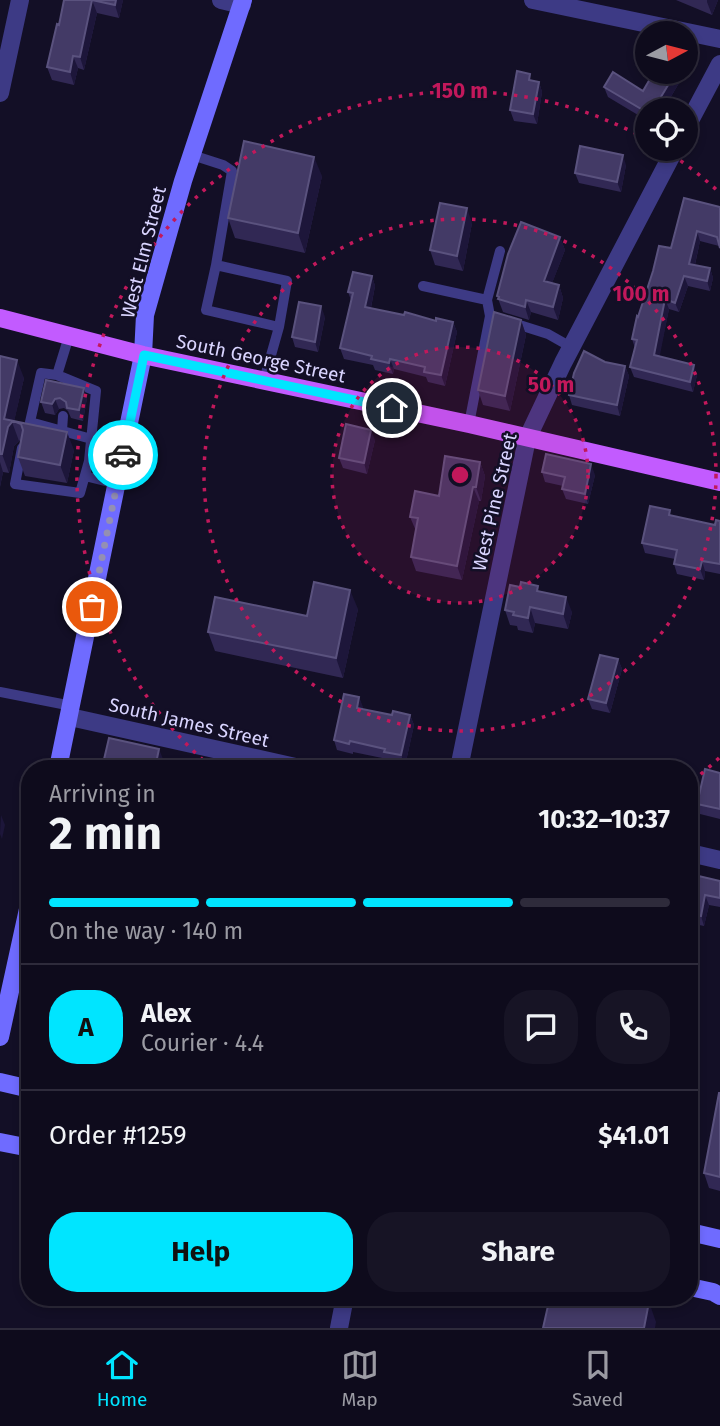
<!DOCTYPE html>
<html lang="en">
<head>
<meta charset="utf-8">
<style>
	body { margin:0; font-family:"Fira Sans",sans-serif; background:#171425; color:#f1f3f6; height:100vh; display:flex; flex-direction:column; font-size:26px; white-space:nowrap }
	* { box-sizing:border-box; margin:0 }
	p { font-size:23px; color:#9b9ba3 }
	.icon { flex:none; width:38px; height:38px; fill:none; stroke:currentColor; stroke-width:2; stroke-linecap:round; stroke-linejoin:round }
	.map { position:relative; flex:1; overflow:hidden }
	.sheet { position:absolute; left:21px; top:760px; width:677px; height:546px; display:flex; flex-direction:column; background:#0e0b1c; border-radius:28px; box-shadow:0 4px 10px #0003,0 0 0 2px #2e2b3b }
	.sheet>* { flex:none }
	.needle { width:46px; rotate:83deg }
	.fabs { position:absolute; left:635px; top:21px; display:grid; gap:14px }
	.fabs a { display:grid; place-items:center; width:63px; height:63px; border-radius:50%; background:#0e0b1c; box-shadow:0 4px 10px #0003,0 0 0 2px #2e2b3b; font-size:35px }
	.pin { position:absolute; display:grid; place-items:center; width:60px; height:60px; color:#fff; margin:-30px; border:4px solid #fff; border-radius:50%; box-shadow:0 2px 7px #0007 }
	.courier { position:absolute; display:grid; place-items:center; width:70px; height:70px; margin:-35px; border:5px solid #00e5ff; border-radius:50%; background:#fff; color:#222; box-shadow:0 2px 9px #0007 }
	.headline em { font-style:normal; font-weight:700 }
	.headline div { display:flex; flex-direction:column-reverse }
	.headline { display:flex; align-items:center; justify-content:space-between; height:119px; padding:0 28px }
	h1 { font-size:46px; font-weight:700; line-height:52px }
	.bar { display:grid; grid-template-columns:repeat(4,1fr); gap:10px 7px; align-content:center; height:84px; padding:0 28px }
	.bar i { height:9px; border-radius:5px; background:#2e2b3b }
	.bar .active { background:#00e5ff }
	.bar p { grid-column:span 4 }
	.line { display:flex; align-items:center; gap:18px; padding:0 28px; border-top:2px solid #2e2b3b }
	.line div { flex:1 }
	.round { display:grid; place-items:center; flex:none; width:74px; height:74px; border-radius:28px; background:#171425 }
	.button { display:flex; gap:14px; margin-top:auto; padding:14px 28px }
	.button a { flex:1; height:80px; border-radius:28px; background:#00e5ff; color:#111; font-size:28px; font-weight:700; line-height:80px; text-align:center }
	.button a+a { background:#171425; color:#f1f3f6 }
	.menu { display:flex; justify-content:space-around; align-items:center; height:98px; border-top:2px solid #2e2b3b; background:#0e0b1c; font-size:19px; color:#9b9ba3 }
	.menu a { display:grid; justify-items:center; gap:4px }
	.menu .active { color:#00e5ff }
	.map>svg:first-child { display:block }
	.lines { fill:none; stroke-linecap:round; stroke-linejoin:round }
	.lane { stroke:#3d3a85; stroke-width:10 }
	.street { stroke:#3d3a85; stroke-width:18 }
	.secondary { stroke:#6f6bff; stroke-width:18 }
	.primary { stroke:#c25bff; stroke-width:18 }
	.wall { fill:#312854 }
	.shaded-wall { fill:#1d163a }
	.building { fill:#433a66; stroke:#5a527e; stroke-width:2 }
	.done { stroke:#948fb3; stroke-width:7; stroke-dasharray:0 12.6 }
	.route { stroke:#00e5ff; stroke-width:9 }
	.ring { fill:none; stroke:#c2185b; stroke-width:3.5; stroke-dasharray:3.5 7 }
	.labels { text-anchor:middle; stroke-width:5; stroke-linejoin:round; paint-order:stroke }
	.street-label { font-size:19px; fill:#d9d4ff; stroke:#130f26 }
	.centre { fill:#c2185b; stroke:#130f26; stroke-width:3.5 }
	.ring-label { font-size:21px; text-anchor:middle; font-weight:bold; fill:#c2185b; stroke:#130f26; stroke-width:5; stroke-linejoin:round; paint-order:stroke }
</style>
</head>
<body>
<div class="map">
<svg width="720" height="1328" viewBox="0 0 720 1328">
	<rect width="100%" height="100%" fill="#130f26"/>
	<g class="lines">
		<path class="lane" d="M192,155L223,165L232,171L216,265L287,281L279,327L264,380
			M216,265L206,310L279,327
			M423,286L487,300
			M510,322L548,334L571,347
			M57,375L41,373L30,422L124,448
			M469,424L490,316L487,300L500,251
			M62,431L63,416
			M22,448L15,484L80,493L89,461L96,391L57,375L69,336
			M85,476L117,484
			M0,692L72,706"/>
		<path class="street" d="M221,0L242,5
			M533,0L720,39
			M0,93L20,0
			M686,128L720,64
			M70,717L300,768
			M459,768L527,439L563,363L675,149
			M690,853L720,860
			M339,1328L345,1297"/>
		<path class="secondary" d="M58,768L143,355L145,315L183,181L243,0
			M0,1037L30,900
			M0,1082L30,1089
			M0,1142L30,1148
			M690,1232L720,1239
			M690,1287L713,1292L720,1296"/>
		<path class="primary" d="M0,318L143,355L469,424L720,482"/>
	</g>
	<path class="wall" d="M64,0H123L119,18L97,13L84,70L78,68L74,85L52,80L47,67L59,25Z
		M676,0H718L712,15Z
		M696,51L684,78H682L663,110H648V121L608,97L604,87L643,91L654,72H686Z
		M532,81L539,82L542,92L537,124L514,121L510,110Z
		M626,165L621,192L579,183L575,173Z
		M322,176L305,253L235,238L228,218Z
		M720,207V249L719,246L700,241L695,265L710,268L713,278L710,291L688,286L679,312L669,309L659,356L697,375L693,392L634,377L630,367L635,348L632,339L653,271L671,248Z
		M472,223L463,271L435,265L430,250Z
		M560,237L565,250L552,283L559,285L563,298L558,320L531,312L529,320L503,312L497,296Z
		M372,276L375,286L371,308L436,321L453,322L457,332L445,386L428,382L426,377L394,369L393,374L375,370L373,365L344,359L340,348L351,300L348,292Z
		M325,317L318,352L295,347L292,337Z
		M521,320L526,335L510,411L483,405L478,390Z
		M0,356L24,378L14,421L74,450L67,483L25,476L18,457L21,440L19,441L14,446L9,473L3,472L0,487Z
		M605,362L625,366L629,376L620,416L572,405L569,395Z
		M46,380L87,398L83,421L71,418L68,411L64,408L59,409L55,415L45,413L41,402Z
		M375,440L367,474L343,468L339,458Z
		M480,462L485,476L481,501H479L462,580L416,571L411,557L416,531L410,517Z
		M542,472L595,475L588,504L566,499L562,489L563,486L545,482Z
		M672,516L715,525L720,521V574L705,571L704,580L677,574L674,564L675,559L645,553L642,543Z
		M540,592L572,612L568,629L535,623L533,633L518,630L517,626L510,625L505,610Z
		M358,609L343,678L215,651L208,632L307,616Z
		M618,659L622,669L610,713L592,709L588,699Z
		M359,697L363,709L392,715H410L414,725L405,766L388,762L387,759L353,752V754L337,750L334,740Z
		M720,773V819L700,814L697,804Z
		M690,874L720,881V907L709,905L704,926L690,923Z
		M720,1093V1191L709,1188L704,1173Z"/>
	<path class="shaded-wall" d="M92,0L97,13L84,70L80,57Z
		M116,0H123L119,18L115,5Z
		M707,0H718L712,15L707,2Z
		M692,41L696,51L684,78L681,72H686V54Z
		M73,56L78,68L74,85L70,72Z
		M676,72H680L682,78L663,110H653Z
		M539,82L542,92L537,124L533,114Z
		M623,155L626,165L621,192L617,182Z
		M314,157L322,176L305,253L298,233Z
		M467,208L472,223L463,271L457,256Z
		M697,231L700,241L693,273L689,264Z
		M560,237L565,250L548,294L544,281Z
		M710,268L713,278L710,291L707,281Z
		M372,276L375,286L369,317L365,307Z
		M684,276L688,286L679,312L675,303Z
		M559,285L563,298L558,320L553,307Z
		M665,299L669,309L658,365L654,355Z
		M526,300L531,312L529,320L525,307Z
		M321,306L325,317L318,352L315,342Z
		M521,320L526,335L510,411L505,396Z
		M453,322L457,332L445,386L441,375Z
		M390,359L394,369L393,374L389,363Z
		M17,360L24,378L14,422H12L19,441L14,446L9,473L2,454L4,419Z
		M694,365L697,375L693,392L690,382Z
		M625,366L629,376L620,416L617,405Z
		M84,388L87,398L83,421L79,410Z
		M55,399L59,409L55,415L52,404Z
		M371,430L375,440L367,474L364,463Z
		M67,432L74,450L67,483L60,465Z
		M0,462L3,472L0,487Z
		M480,462L485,476L481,501L476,487Z
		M591,464L595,475L588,504L585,494Z
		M473,487L479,501L462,580L457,566Z
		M702,561L705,571L704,580L700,569Z
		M350,590L358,609L343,678L336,658Z
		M566,597L572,612L568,629L563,614Z
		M530,607L535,623L533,633L528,618Z
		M618,659L622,669L610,713L606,703Z
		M359,697L363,707L361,718L357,708Z
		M410,715L414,725L405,766L401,755Z
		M159,749L165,764L164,768H155Z
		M1,815L5,825L2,839L0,834Z
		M705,895L709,905L704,926L701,916Z
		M649,1302L656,1322L655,1328H644Z"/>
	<path class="building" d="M64,0H116L115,5L92,0L80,57L73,56L70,72L47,67L57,24L59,25Z
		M686,38L692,41L686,54Z
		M517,71L530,74L529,80L539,82L533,114L510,110Z
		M613,72L643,91L654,72H676L653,110H648V113L604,87Z
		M244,141L314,157L298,233L228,218Z
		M580,146L623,155L617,182L575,173Z
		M684,198L720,207V248L717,237L697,231L689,264L710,268L707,281L684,276L675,303L665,299L654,355L694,365L690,382L630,367L637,340L632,339L637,316L638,317L653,271L659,246L671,248Z
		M440,203L467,208L457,256L430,250Z
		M521,222L560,237L544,281L559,285L553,307L526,300L525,307L498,299L499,297L497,296L508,254Z
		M353,272L372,276L365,307L404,315L405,312L436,321V318L453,322L441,375L424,372L425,367L390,359L389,363L371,359L372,356L340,348L353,293L348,292Z
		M299,302L321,306L315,342L292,337Z
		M494,312L521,320L505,396L478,390Z
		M584,351L605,362L625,366L617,405L569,395L574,373Z
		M0,356L17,360L4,419L67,432L60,465L18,457L23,430L21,424L16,422H12L8,427L2,454H0Z
		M46,380L84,388L79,410L67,408L66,402L60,398L55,399L52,404L41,402Z
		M346,424L371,430L364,463L339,458Z
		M546,454L591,464L585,494L562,489L565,477L542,472Z
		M445,456L480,462L476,487H473L457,566L411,557L418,518L410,517L415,491L439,496Z
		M650,506L670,510L669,515L715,525L716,520L720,521V564L702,561L700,569L674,564L677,550L642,543Z
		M314,582L350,590L336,658L208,632L215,597L307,616Z
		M521,582L538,586L537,591L566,597L563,614L530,607L528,618L513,615L514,612L505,610L510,585L520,587Z
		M600,655L618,659L606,703L588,699Z
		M344,694L359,697L357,708L392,715L393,711L410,715L401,755L384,752L385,749L350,741L349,744L334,740Z
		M109,738L159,749L155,768H102Z
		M613,761L627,765L626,768H612Z
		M705,769L720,773V809L697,804Z
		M690,874L720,881V898L705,895L701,916L690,914Z
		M719,1093H720V1177L704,1173Z
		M550,1297H622L649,1302L644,1328H543Z"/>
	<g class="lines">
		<path class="done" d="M92,607L123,455"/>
		<path class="route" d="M123,455L144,355L392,408"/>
	</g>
	<circle cx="460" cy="475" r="128" fill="#c2185b" fill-opacity=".12"/>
	<g class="ring">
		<circle cx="460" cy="475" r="128"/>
		<circle cx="460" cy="475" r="256"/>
		<path d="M719 758A384 384 0 0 1 691 782M211 767A384 384 0 0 1 646 139M663 149A384 384 0 0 1 719 192"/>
	</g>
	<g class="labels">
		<g class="street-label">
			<text transform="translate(143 252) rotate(-76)" y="7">West Elm Street</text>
			<text transform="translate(261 358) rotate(12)" y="7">South George Street</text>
			<text transform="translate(494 502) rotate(-77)" y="7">West Pine Street</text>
			<text transform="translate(189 722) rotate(13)" y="7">South James Street</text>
		</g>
	</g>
	<circle cx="460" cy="475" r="10" class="centre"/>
	<g class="ring-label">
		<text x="460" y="98">150 m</text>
		<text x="641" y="301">100 m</text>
		<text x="551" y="392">50 m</text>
	</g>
</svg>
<div class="fabs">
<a><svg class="needle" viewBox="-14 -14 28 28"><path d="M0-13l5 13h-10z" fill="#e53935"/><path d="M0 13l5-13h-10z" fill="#9b9ba3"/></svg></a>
<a><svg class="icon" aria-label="locate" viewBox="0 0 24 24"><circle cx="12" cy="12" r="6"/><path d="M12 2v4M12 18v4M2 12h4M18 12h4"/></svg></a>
</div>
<div class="pin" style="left:92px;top:607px;background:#ea580c"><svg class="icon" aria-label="bag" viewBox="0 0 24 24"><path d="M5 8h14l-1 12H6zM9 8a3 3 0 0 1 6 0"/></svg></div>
<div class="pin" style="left:392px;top:408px;background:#1f2937"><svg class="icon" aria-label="home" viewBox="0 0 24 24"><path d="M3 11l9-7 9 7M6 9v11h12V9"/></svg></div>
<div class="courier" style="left:123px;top:455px"><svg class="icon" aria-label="car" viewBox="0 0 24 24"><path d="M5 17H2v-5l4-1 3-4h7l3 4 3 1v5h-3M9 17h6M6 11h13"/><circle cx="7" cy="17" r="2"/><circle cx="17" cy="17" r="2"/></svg></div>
<section class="sheet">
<div class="headline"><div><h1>2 min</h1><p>Arriving in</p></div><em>10:32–10:37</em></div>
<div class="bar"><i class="active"></i><i class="active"></i><i class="active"></i><i></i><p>On the way · 140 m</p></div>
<div class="line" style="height:126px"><b class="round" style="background:#00e5ff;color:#111">A</b><div><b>Alex</b><p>Courier · 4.4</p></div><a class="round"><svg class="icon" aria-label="chat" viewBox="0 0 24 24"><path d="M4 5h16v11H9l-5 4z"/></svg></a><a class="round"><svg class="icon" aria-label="phone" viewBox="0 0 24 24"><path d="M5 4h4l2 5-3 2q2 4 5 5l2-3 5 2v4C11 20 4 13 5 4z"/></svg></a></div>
<div class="line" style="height:91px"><div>Order #1259</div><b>$41.01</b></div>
<div class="button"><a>Help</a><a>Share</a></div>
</section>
</div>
<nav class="menu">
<a class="active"><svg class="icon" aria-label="home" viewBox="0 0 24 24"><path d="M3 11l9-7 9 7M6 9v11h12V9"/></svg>Home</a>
<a><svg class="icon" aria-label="map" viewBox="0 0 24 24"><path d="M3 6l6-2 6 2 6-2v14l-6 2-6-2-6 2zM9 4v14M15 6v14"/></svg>Map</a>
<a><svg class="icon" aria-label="saved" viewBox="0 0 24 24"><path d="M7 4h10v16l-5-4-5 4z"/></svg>Saved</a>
</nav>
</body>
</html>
